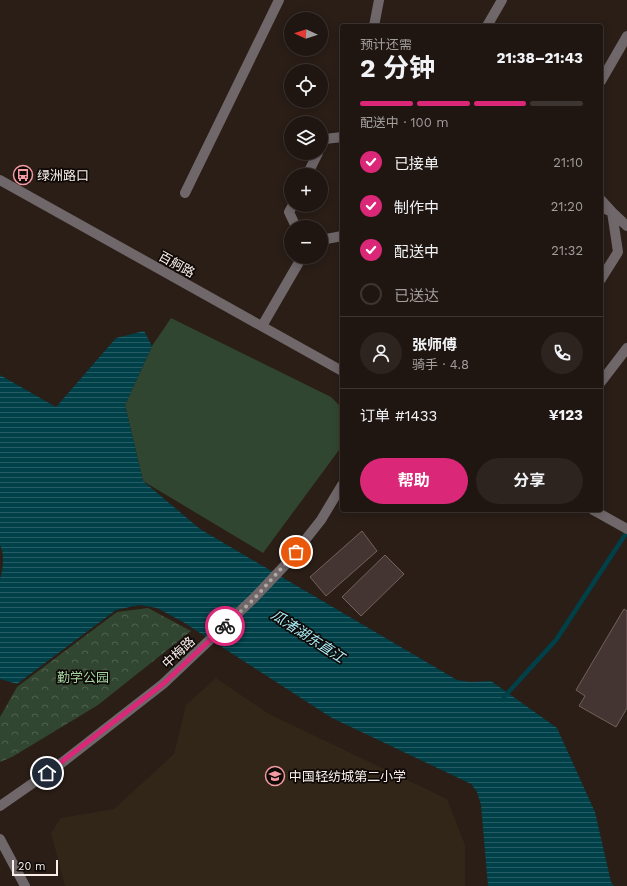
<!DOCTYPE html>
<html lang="zh">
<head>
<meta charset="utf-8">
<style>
	body { margin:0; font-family:"Work Sans","Noto Sans SC",sans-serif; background:#2d231f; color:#f1f3f6; height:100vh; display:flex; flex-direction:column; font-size:15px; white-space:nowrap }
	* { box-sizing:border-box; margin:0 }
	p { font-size:13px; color:#a29f9f }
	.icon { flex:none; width:22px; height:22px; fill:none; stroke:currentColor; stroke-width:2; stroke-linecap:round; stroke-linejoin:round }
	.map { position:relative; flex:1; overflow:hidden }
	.drawer { position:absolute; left:340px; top:24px; width:263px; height:488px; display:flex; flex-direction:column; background:#201611; border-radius:4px; box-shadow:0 2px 10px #0003,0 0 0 1px #3d3531 }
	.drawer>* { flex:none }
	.needle { width:26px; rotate:273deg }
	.tools { position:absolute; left:284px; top:12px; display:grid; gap:8px }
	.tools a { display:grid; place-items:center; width:44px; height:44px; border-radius:50%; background:#201611; box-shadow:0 2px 10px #0003,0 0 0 1px #3d3531; font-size:20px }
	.scale { position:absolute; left:12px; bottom:10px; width:46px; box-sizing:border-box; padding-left:4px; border:2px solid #f9f0eb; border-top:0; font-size:11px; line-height:14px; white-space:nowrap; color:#f9f0eb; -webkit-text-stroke:3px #0f0907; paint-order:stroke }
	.pin { position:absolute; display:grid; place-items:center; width:34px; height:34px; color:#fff; margin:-17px; border:2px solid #fff; border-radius:50%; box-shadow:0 1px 4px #0007 }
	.courier { position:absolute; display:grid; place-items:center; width:40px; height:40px; margin:-20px; border:3px solid #db2777; border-radius:50%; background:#fff; color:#222; box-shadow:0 1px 5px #0007 }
	.head em { font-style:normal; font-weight:700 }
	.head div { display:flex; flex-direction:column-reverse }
	.head { display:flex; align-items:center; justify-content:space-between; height:68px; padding:0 20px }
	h1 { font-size:26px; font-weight:700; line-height:30px }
	.bar { display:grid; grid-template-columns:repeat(4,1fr); gap:6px 4px; align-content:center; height:48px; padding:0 20px }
	.bar i { height:5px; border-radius:3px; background:#3d3531 }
	.bar .active { background:#db2777 }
	.bar p { grid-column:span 4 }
	.line { display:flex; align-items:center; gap:10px; padding:0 20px; border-top:1px solid #3d3531 }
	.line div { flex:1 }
	.round { display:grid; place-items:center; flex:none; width:42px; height:42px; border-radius:21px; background:#2d231f }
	ol { padding:0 20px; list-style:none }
	li { display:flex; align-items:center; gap:12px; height:44px }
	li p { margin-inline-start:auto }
	li .icon { padding:4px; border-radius:50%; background:#db2777; color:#fff; stroke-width:4 }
	li:last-child { color:#a29f9f }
	li i { width:22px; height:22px; border:2px solid #3d3531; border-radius:50% }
	.action { display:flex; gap:8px; margin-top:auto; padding:8px 20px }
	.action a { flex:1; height:46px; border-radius:24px; background:#db2777; color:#fff; font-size:16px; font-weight:700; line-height:46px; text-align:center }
	.action a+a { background:#2d231f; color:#f1f3f6 }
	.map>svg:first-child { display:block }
	.education { fill:#322618 }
	.green { fill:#314630 }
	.forest { fill:url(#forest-crowns) }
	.water { fill:url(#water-rules) }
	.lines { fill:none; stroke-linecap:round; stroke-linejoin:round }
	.stream { stroke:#004048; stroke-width:4.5 }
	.building { fill:#453532; stroke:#72615d }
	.minor { stroke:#6f6769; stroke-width:10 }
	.done { stroke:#b1a6a1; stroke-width:4; stroke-dasharray:0 7.2 }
	.route { stroke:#db2777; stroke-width:5 }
	.labels { text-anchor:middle; stroke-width:3.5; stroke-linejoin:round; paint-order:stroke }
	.poi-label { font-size:13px; fill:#f9f0eb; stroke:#0f0907; text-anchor:start }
	.street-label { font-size:13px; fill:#f9f0eb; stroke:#0f0907 }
	.park-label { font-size:13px; fill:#a4d6a2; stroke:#0f0907 }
	.water-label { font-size:14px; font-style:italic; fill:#aaeffb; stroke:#0f0907 }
</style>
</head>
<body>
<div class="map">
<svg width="627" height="886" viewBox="0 0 627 886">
	<defs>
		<pattern id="forest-crowns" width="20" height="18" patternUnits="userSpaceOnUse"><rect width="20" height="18" fill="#314630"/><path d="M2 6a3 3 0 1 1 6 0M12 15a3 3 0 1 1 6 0" fill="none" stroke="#50614e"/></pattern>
		<pattern id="water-rules" width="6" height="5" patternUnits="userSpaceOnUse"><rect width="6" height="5" fill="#004048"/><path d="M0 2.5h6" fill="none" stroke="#265c63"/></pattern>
	</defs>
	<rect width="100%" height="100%" fill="#2a1e17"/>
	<path class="education" d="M216,678L269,714L447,799L465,845V886H65L51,833L61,818L114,809L174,754L186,705Z"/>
	<path class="green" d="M171,318L331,397L341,407L342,411V446L263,553L143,481L125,405L152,346Z"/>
	<path class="forest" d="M148,608L191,631L98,705L12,757L0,762V717L17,687L117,612Z"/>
	<path class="water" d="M144,331L152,346L125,405L143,481L200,529L457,680L471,682L491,681L557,728L595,812L611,882L614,886H488L481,805L477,792L471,784L332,718L183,622L157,608L139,605L116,610L17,684L0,679V579C3,568 5,556 0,545V375L56,407L116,338Z"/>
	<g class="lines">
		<path class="stream" d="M504,697L556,640L627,532"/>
	</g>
	<path class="building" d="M362,531L377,551L326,596L310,577Z
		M385,555L404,574L361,616L342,597Z
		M624,609L627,611V708L616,727L579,706L585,696L576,690Z"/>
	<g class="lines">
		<path class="minor" d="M374,26L379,0
			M487,26L502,0
			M601,81L627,36
			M321,147L325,139L342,137
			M307,175L318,153
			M0,180L342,371
			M185,193L279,0
			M601,200L612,212L601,207
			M293,205L289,212L296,227
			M612,212L627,226
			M321,240L342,236
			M601,279L618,252L612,212
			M262,326L302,257
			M601,382L627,348
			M593,510L627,529
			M0,806L59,765L163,684L253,599L287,563L321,520L342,485
			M0,839L25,886"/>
	</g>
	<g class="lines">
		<path class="done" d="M225,626L254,599L296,552"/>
		<path class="route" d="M47,773L163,684L225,626"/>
	</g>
	<defs>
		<g id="bus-ring" transform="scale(1)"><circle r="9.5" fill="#0f0907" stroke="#f49aa2" stroke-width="1.5"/><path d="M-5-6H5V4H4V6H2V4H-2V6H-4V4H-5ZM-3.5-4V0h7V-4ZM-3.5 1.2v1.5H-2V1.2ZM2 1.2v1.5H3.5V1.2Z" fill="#f49aa2"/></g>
		<g id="school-ring" transform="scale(1)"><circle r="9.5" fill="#0f0907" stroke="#f49aa2" stroke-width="1.5"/><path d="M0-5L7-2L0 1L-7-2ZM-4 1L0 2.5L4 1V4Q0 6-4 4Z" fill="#f49aa2"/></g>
	</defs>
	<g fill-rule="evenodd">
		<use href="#bus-ring" x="23" y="175"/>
		<use href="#school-ring" x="275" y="776"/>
	</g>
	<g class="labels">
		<g class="poi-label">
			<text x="37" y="180">绿洲路口</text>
			<text x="289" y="781">中国轻纺城第二小学</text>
		</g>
		<g class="street-label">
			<text transform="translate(177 264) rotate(29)" y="5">百舸路</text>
			<text transform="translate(178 652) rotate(-43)" y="5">中梅路</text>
		</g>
		<g class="park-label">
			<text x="83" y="682">勤学公园</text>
		</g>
		<g class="water-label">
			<text transform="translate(308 636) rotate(33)" y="5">瓜渚湖东直江</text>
		</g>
	</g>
</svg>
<div class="tools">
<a><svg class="needle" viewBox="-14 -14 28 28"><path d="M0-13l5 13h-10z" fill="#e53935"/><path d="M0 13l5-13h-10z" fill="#a29f9f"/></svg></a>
<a><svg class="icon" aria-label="locate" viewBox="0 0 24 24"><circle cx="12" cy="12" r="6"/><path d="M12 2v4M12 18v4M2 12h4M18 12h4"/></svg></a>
<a><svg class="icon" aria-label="layers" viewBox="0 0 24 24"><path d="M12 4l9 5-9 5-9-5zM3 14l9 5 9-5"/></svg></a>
<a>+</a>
<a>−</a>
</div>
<div class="scale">20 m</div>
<div class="pin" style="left:296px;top:552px;background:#ea580c"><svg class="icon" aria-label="bag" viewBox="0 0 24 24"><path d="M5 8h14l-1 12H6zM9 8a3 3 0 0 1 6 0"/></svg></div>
<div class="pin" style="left:47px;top:773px;background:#1f2937"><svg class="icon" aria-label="home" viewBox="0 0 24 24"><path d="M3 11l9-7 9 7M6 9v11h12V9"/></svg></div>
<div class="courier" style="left:225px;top:626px"><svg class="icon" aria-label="bike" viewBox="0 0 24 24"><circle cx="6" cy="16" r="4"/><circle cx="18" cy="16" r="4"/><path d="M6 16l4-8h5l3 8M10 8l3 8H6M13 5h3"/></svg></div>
<section class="drawer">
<div class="head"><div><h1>2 分钟</h1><p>预计还需</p></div><em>21:38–21:43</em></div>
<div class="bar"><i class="active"></i><i class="active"></i><i class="active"></i><i></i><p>配送中 · 100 m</p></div>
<ol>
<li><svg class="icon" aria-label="check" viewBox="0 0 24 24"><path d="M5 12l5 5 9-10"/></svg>已接单<p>21:10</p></li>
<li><svg class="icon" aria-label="check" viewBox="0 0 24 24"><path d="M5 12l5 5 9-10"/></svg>制作中<p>21:20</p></li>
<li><svg class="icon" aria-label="check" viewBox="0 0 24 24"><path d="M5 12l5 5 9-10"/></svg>配送中<p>21:32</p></li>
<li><i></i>已送达</li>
</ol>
<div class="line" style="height:72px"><a class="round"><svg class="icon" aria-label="person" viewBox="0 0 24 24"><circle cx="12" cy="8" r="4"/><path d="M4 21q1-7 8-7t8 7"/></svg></a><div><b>张师傅</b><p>骑手 · 4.8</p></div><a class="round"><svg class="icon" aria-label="phone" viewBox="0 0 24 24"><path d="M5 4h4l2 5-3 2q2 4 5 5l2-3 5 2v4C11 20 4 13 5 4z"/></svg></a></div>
<div class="line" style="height:52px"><div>订单 #1433</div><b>¥123</b></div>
<div class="action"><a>帮助</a><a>分享</a></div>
</section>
</div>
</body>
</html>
